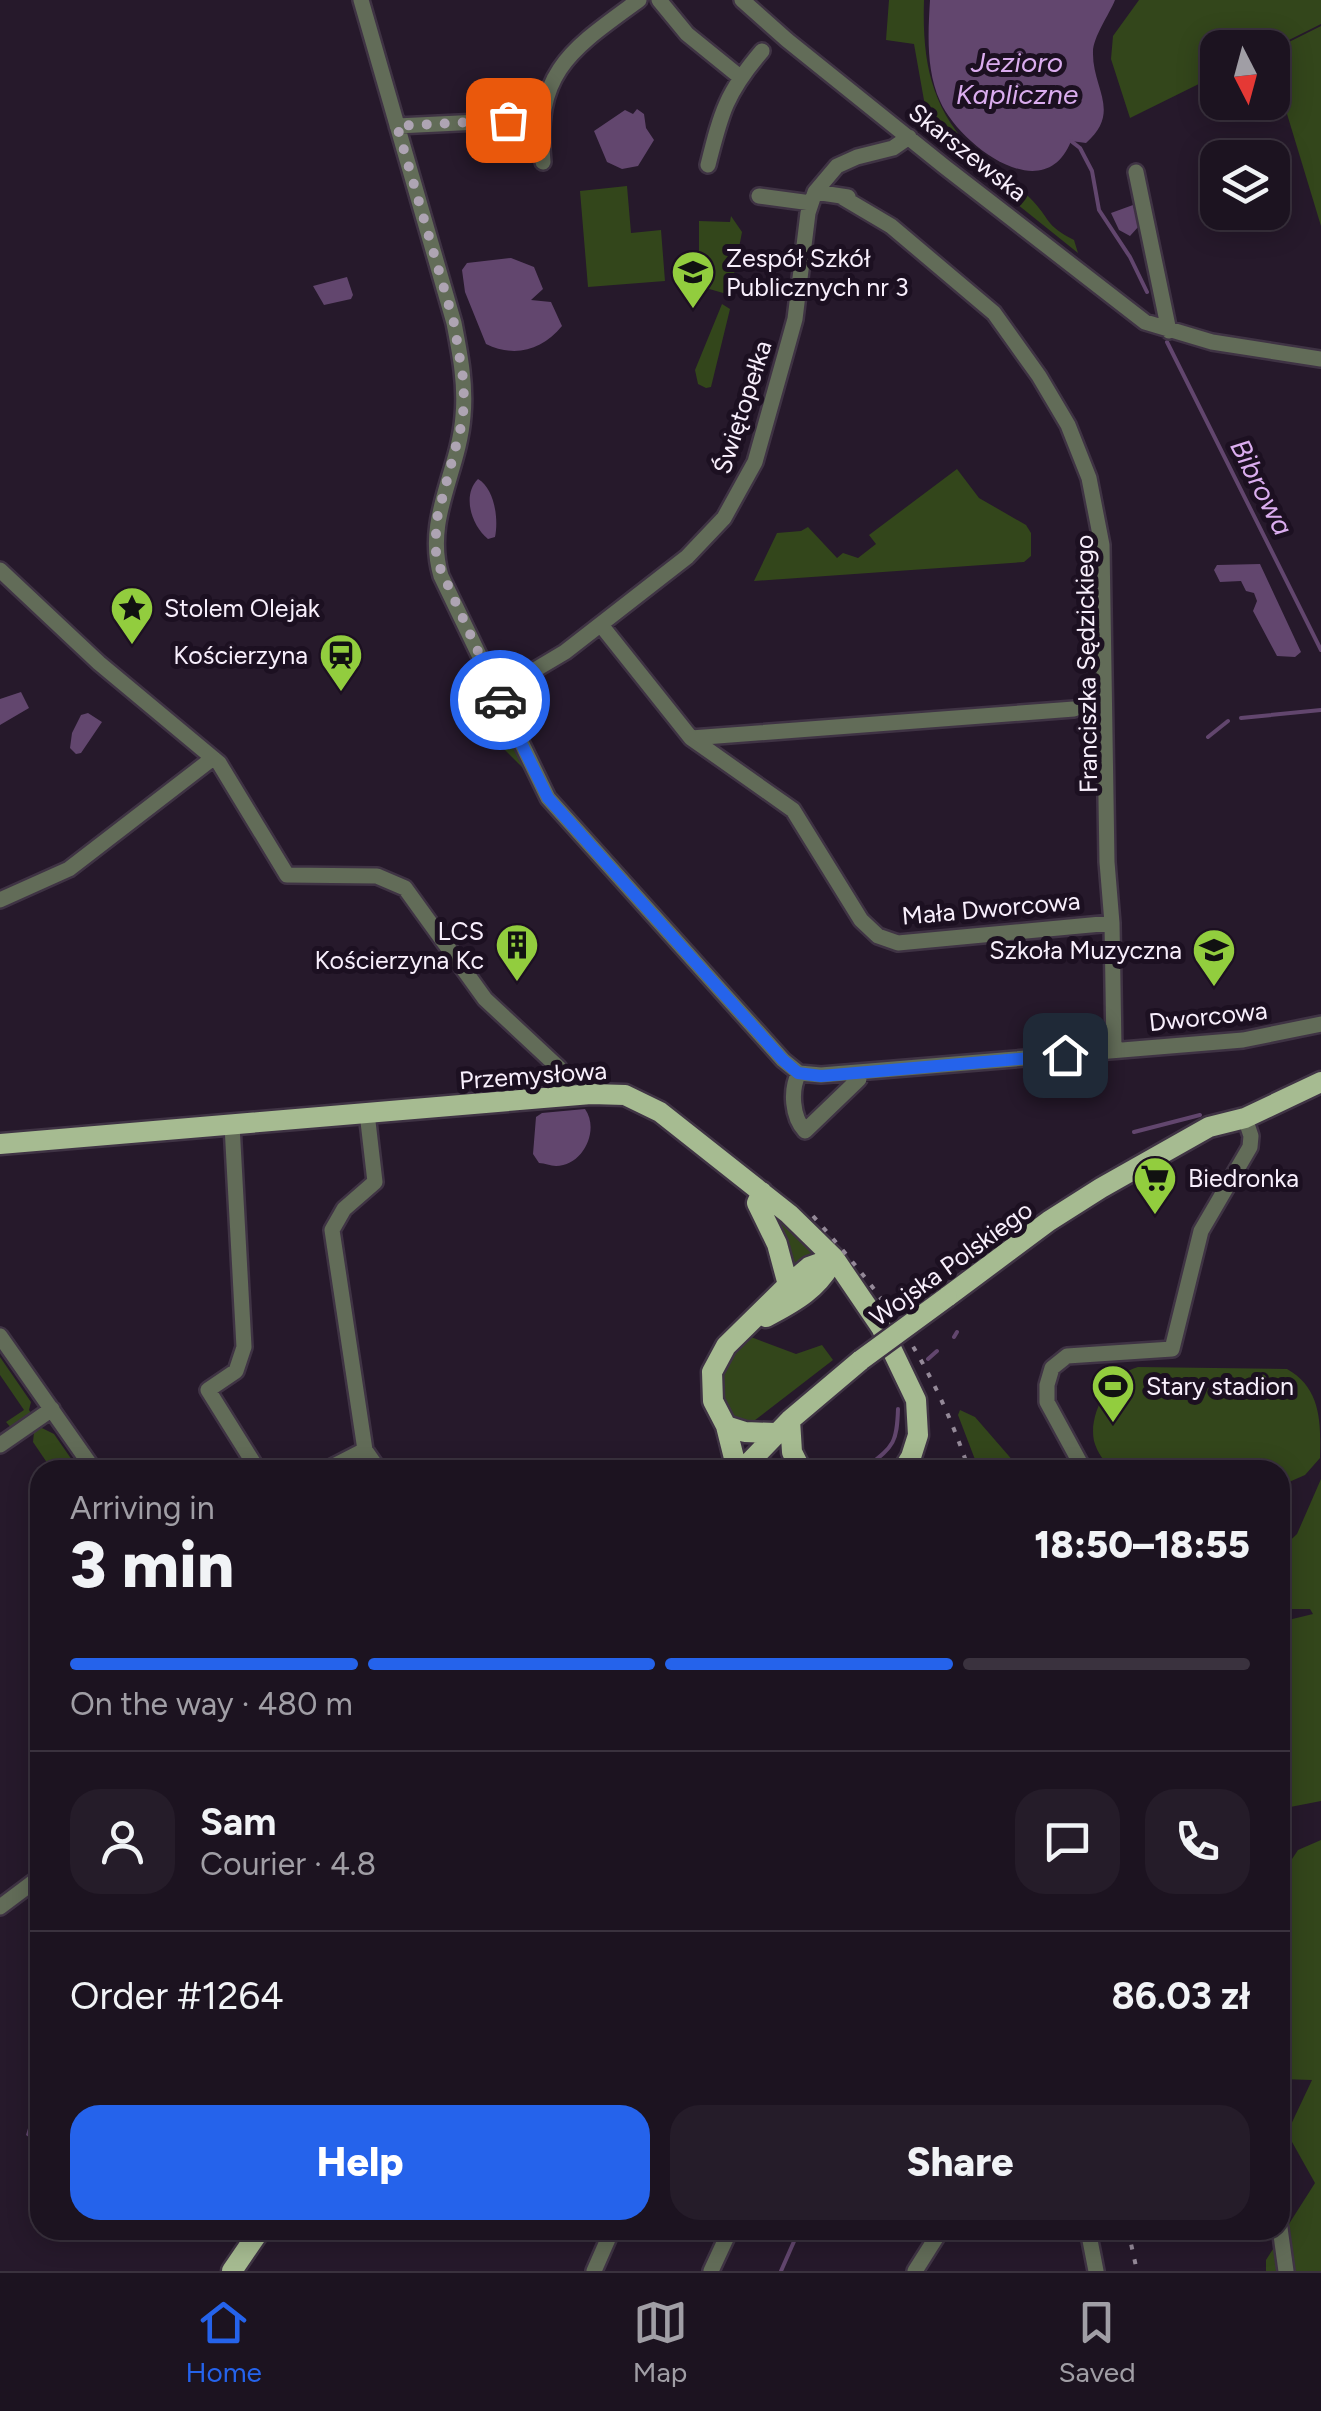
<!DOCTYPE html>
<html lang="en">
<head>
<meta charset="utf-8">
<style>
	body { margin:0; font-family:Figtree,sans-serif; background:#251c29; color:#f1f3f6; height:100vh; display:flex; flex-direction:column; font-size:38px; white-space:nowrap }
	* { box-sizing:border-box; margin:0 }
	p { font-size:32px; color:#a09ea5 }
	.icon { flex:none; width:55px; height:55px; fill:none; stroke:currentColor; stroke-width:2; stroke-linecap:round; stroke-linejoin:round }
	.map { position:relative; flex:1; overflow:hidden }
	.details { position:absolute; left:30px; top:1460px; width:1260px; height:780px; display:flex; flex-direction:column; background:#1c1320; border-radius:30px; box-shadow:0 5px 25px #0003,0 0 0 2px #3a323e }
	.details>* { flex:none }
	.needle { width:65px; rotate:174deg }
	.buttons { position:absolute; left:1200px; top:30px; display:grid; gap:20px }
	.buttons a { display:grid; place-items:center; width:90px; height:90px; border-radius:20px; background:#1c1320; box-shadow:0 5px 25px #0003,0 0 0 2px #3a323e; font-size:50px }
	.pin { position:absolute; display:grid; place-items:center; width:85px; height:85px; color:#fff; margin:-42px; border-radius:20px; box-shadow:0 5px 15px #0006 }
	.courier { position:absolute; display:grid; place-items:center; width:100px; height:100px; margin:-50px; border:8px solid #2563eb; border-radius:50%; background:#fff; color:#222; box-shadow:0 2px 12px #0007 }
	.summary em { font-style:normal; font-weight:800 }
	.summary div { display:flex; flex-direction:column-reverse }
	.summary { display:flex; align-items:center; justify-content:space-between; height:170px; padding:0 40px }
	h1 { font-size:65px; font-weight:800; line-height:75px }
	.bar { display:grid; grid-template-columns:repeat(4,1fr); gap:15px 10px; align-content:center; height:120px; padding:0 40px }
	.bar i { height:12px; border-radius:8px; background:#3a323e }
	.bar .active { background:#2563eb }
	.bar p { grid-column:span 4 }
	.line { display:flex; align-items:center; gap:25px; padding:0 40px; border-top:2px solid #3a323e }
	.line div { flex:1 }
	.round { display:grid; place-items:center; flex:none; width:105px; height:105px; border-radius:30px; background:#251c29 }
	.cta { display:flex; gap:20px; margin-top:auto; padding:20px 40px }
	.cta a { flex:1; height:115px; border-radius:30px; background:#2563eb; color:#fff; font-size:40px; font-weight:800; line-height:115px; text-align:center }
	.cta a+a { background:#251c29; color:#f1f3f6 }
	.tabs { display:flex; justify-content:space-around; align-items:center; height:140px; border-top:2px solid #3a323e; background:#1c1320; font-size:28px; color:#a09ea5 }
	.tabs a { display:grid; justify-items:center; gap:5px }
	.tabs .active { color:#2563eb }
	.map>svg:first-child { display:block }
	.green { fill:#33461b }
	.water { fill:#62466e }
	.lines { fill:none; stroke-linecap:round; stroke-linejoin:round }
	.stream { stroke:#62466e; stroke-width:4 }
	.minor-casing { stroke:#3f3344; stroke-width:20 }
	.major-casing { stroke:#3f3344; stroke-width:25 }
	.minor { stroke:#626c58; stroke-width:15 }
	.major { stroke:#a6bb91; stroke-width:20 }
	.rail { stroke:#948998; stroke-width:4; stroke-dasharray:5 10; stroke-linecap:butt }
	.major-bridge-casing { stroke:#3f3344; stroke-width:25; stroke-linecap:butt }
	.major-bridge { stroke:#a6bb91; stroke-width:20 }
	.done { stroke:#aea4b3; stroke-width:10; stroke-dasharray:0 18 }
	.route { stroke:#2563eb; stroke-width:12 }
	.labels { text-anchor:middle; stroke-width:10; stroke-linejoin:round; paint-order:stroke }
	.street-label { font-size:25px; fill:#f8effc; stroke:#1c1021 }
	.poi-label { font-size:25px; fill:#f8effc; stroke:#1c1021; text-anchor:start }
	.water-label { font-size:28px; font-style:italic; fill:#dbadef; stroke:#1c1021 }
</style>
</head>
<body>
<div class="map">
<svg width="1321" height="2271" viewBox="0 0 1321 2271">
	<rect width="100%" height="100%" fill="#26192b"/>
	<path class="green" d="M889,0H924C922,62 931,110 977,155C993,171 1014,182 1030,198C1051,219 1044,225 1074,240L1078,253L930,134L914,44L886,40Z
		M1139,0H1321V24L1273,48H1218L1217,75L1130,118L1111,59L1113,36Z
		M1321,26V226L1284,104L1248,121L1240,103L1272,102L1273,50Z
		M627,186L631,233L661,230L665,281L588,287L580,191Z
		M731,216L742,232L730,295L699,286V221L730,222Z
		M722,304L730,309L711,387L706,388L698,384L695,370Z
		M957,469L979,498L1026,525L1031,533V556L1024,562L754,581L777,533L801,531L808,527L837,558L843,553L858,558L876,544L869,535Z
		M488,712L501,715L527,772L503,748H511V743L496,726L483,725V717Z
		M765,1204L821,1254L788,1281Z
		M751,1337L796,1354L822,1345L833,1360L746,1427C703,1407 719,1359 751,1337Z
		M0,1357L31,1402L29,1410L33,1416L13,1430L6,1422L24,1410L0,1375Z
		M1138,1367L1287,1369C1321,1388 1321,1422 1320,1458L1305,1475L1280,1486V1470H1111C1104,1461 1097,1452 1094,1441C1088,1413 1111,1374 1138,1367Z
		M960,1410L975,1417L1021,1470H979L958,1415Z
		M40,1427L54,1434L79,1470H52L33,1442L34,1432Z
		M1321,1479V1801L1280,1809V1622L1313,1614L1310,1609H1291L1280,1550L1297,1534Z
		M1321,1840V2271H1266V2260L1315,2183L1287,2133L1312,2080L1280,2079V1877L1298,1850Z"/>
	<path class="water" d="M930,0H1115C1109,15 1093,37 1093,52C1092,88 1122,112 1086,143L1071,141C1044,210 959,144 940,101C926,70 928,34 930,0Z
		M637,109L644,114L646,128L654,140L638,166L622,169L607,162L594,131L625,110L633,114Z
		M1133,205L1139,226L1130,236L1119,230L1111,213Z
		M511,258L534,267L543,289L531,300L551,302L562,326C542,350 515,358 486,344L465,292L462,270L467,263Z
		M347,277L353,295L351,299L324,305L313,286Z
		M478,479C494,488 499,518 495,537L488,539C471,525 462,495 478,479Z
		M1260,564L1301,652L1295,657L1277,656L1253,611L1257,601L1254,593L1246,591L1241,581L1220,582L1214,570L1217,565Z
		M21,692L29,708L0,725V699Z
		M88,713L102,722L81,753L76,754L70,748L72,733L81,715Z
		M585,1109C600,1130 583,1166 556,1166C550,1166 545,1163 539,1163L533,1154L536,1117L542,1113Z
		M40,2076V2145L26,2135L31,2118L38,2110L36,2094Z"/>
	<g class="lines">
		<path class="stream" d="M1071,141L1080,148L1092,171L1099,210L1130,257L1147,292
			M1167,342L1321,650
			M1241,718L1321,710
			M1208,737L1228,721
			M1134,1132L1200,1115
			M954,1337L957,1332
			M928,1359L937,1351
			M868,1466C894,1446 897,1442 898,1409
			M781,2271L799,2230"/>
		<g class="minor-casing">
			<path id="minor" d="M361,0L454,323C460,354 466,384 463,416C459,472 424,519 441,576L548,798L783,1060L799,1073L821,1075L1243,1040L1321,1024
				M659,0L687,34L740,77
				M742,0L787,40L945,167L1145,322L1212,342L1321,359
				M397,126L541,119
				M543,162C534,71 572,49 639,0
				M708,165C721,113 726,93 762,51
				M1136,172L1169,331
				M815,192L848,197
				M759,196L811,203
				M842,197L891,226L994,313L1039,376L1068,425L1089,478L1102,545L1107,862L1112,923L1114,1050
				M0,570L99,663L219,763L287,875L377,876L405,888L485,999L559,1068L564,1097
				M601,625L691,738L793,810L861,920L878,936L898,943L1112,923
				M496,693L565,652L687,557L724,518L755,462L785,355L795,319L808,213L815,192L837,166L857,157L893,148L909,137
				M691,738L1074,709
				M0,900L69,869L213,758
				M799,1073C790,1090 792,1117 805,1131L859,1079V1072
				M367,1113L375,1182L344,1209L332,1230L365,1450L379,1470
				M232,1125L244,1347L236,1371L208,1390L258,1470
				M0,1336L94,1470
				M0,1445L52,1409
				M326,1470L365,1450
				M1084,1470L1047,1402V1385L1052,1368L1067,1356L1172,1349L1201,1231L1250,1147L1251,1136L1245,1118
				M0,1907L40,1877
				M1280,2228L1286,2271
				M1088,2230L1096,2271
				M594,2271L612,2230
				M711,2271L730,2230
				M915,2271L941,2230"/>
		</g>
		<g class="major-casing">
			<path id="major" d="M0,1144L591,1094L625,1095L660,1112L789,1214L834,1258L881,1327L916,1400L918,1435L911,1457L903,1470
				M788,1285L809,1267L834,1258
				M947,1297L1049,1221L1101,1188L1209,1127L1245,1118L1321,1082
				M766,1317C795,1302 820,1288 834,1258
				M790,1420L792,1452L801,1470
				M726,1426L745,1432L775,1433
				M737,1470L726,1426L713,1401L712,1372L726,1346L788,1285L777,1244L757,1203L762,1192
				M742,1470L790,1420L861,1360
				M759,1470H770
				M232,2271L260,2230"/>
		</g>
		<use href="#minor" class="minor"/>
		<use href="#major" class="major"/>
		<path class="rail" d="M813,1216C887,1299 933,1363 969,1470
			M1128,2230L1137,2271"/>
		<g class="major-bridge-casing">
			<path id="major-bridge" d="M861,1360L947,1297"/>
		</g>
		<use href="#major-bridge" class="major-bridge"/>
	</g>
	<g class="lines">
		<path class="done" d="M500,700L436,559V522L463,419L464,384L454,323L397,126L508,120"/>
		<path class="route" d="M500,700L548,798L783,1060L798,1073L821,1076L1065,1055"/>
	</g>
	<defs>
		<g id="school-pin" transform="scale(2.25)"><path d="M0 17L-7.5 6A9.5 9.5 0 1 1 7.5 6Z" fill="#92cd3e" stroke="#1c1021"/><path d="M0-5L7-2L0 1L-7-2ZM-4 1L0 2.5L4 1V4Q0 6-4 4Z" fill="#111"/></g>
		<g id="sight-pin" transform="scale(2.25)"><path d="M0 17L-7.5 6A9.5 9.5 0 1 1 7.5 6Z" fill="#92cd3e" stroke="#1c1021"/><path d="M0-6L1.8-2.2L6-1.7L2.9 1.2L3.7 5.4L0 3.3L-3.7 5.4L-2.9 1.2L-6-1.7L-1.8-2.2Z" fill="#111"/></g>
		<g id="station-pin" transform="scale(2.25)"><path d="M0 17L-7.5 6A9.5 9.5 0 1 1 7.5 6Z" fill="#92cd3e" stroke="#1c1021"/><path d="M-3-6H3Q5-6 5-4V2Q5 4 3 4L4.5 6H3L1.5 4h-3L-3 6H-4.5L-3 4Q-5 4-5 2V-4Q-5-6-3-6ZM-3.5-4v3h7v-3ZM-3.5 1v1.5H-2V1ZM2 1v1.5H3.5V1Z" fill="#111"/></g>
		<g id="building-pin" transform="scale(2.25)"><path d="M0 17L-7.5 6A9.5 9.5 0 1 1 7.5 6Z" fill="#92cd3e" stroke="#1c1021"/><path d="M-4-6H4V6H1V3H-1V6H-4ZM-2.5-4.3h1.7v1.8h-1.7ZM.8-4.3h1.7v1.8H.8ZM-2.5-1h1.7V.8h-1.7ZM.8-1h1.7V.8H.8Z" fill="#111"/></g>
		<g id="supermarket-pin" transform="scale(2.25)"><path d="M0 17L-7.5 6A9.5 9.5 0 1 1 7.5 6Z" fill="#92cd3e" stroke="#1c1021"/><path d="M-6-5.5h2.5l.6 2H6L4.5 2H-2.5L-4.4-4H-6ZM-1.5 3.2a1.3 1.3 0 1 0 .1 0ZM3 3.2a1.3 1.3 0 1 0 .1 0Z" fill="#111"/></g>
		<g id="stadium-pin" transform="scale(2.25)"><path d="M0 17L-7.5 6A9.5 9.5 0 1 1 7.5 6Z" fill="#92cd3e" stroke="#1c1021"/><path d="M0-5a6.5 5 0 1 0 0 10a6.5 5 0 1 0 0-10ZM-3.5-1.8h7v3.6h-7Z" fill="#111"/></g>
	</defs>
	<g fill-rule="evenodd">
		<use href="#school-pin" x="693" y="272"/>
		<use href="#sight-pin" x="132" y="608"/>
		<use href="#station-pin" x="341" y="655"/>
		<use href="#building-pin" x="517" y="945"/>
		<use href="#school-pin" x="1214" y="950"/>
		<use href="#supermarket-pin" x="1155" y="1178"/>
		<use href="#stadium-pin" x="1113" y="1386"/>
	</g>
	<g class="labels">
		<g class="street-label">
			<text transform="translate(968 152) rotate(38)" y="9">Skarszewska</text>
			<text transform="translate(742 407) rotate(-72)" y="9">Świętopełka</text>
			<text transform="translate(1086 664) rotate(-91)" y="9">Franciszka Sędzickiego</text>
			<text transform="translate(991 908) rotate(-5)" y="9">Mała Dworcowa</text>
			<text transform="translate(1208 1016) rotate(-6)" y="9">Dworcowa</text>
			<text transform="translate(533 1075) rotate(-4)" y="9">Przemysłowa</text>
			<text transform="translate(951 1263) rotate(-36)" y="9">Wojska Polskiego</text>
		</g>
		<g class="poi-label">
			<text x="726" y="267">Zespół Szkół<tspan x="726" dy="29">Publicznych nr 3</tspan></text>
			<text x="164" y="617">Stolem Olejak</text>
			<text x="308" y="664" text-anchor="end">Kościerzyna</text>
			<text x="484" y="940" text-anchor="end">LCS<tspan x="484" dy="29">Kościerzyna Kc</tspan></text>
			<text x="1182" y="959" text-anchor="end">Szkoła Muzyczna</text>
			<text x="1188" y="1187">Biedronka</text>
			<text x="1146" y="1395">Stary stadion</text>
		</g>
		<g class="water-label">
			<text x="1017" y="72">Jezioro<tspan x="1017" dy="32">Kapliczne</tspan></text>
			<text transform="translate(1262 487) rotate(63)" y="10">Bibrowa</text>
		</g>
	</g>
</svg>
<div class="buttons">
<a><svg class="needle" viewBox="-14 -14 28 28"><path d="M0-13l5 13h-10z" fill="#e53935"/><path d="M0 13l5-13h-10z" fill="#a09ea5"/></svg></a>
<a><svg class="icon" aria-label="layers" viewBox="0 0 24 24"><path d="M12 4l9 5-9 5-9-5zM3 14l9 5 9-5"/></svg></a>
</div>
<div class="pin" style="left:508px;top:120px;background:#ea580c"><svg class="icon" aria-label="bag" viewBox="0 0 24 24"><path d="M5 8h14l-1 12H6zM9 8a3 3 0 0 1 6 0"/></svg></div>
<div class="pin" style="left:1065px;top:1055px;background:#1f2937"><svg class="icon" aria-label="home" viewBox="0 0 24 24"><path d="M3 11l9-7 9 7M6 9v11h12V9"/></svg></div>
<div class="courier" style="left:500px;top:700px"><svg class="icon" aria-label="car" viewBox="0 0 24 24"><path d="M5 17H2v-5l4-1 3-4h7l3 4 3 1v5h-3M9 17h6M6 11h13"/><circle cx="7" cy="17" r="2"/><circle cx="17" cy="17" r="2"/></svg></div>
<section class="details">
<div class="summary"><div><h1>3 min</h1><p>Arriving in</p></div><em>18:50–18:55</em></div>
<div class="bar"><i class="active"></i><i class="active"></i><i class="active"></i><i></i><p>On the way · 480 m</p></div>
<div class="line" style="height:180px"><a class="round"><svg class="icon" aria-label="person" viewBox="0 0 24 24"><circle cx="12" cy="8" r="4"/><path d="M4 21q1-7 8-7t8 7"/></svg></a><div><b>Sam</b><p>Courier · 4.8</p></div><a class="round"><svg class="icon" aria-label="chat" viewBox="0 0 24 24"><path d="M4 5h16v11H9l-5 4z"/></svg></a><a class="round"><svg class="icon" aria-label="phone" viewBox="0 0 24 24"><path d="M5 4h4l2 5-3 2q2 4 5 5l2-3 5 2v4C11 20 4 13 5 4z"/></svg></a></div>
<div class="line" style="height:130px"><div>Order #1264</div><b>86.03 zł</b></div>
<div class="cta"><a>Help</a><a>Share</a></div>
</section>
</div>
<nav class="tabs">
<a class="active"><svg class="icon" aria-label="home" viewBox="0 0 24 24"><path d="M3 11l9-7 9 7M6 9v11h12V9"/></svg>Home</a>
<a><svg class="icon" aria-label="map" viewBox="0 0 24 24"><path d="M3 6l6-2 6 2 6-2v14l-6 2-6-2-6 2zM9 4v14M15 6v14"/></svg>Map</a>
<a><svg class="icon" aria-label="saved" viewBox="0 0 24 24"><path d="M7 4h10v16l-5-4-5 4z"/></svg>Saved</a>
</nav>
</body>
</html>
